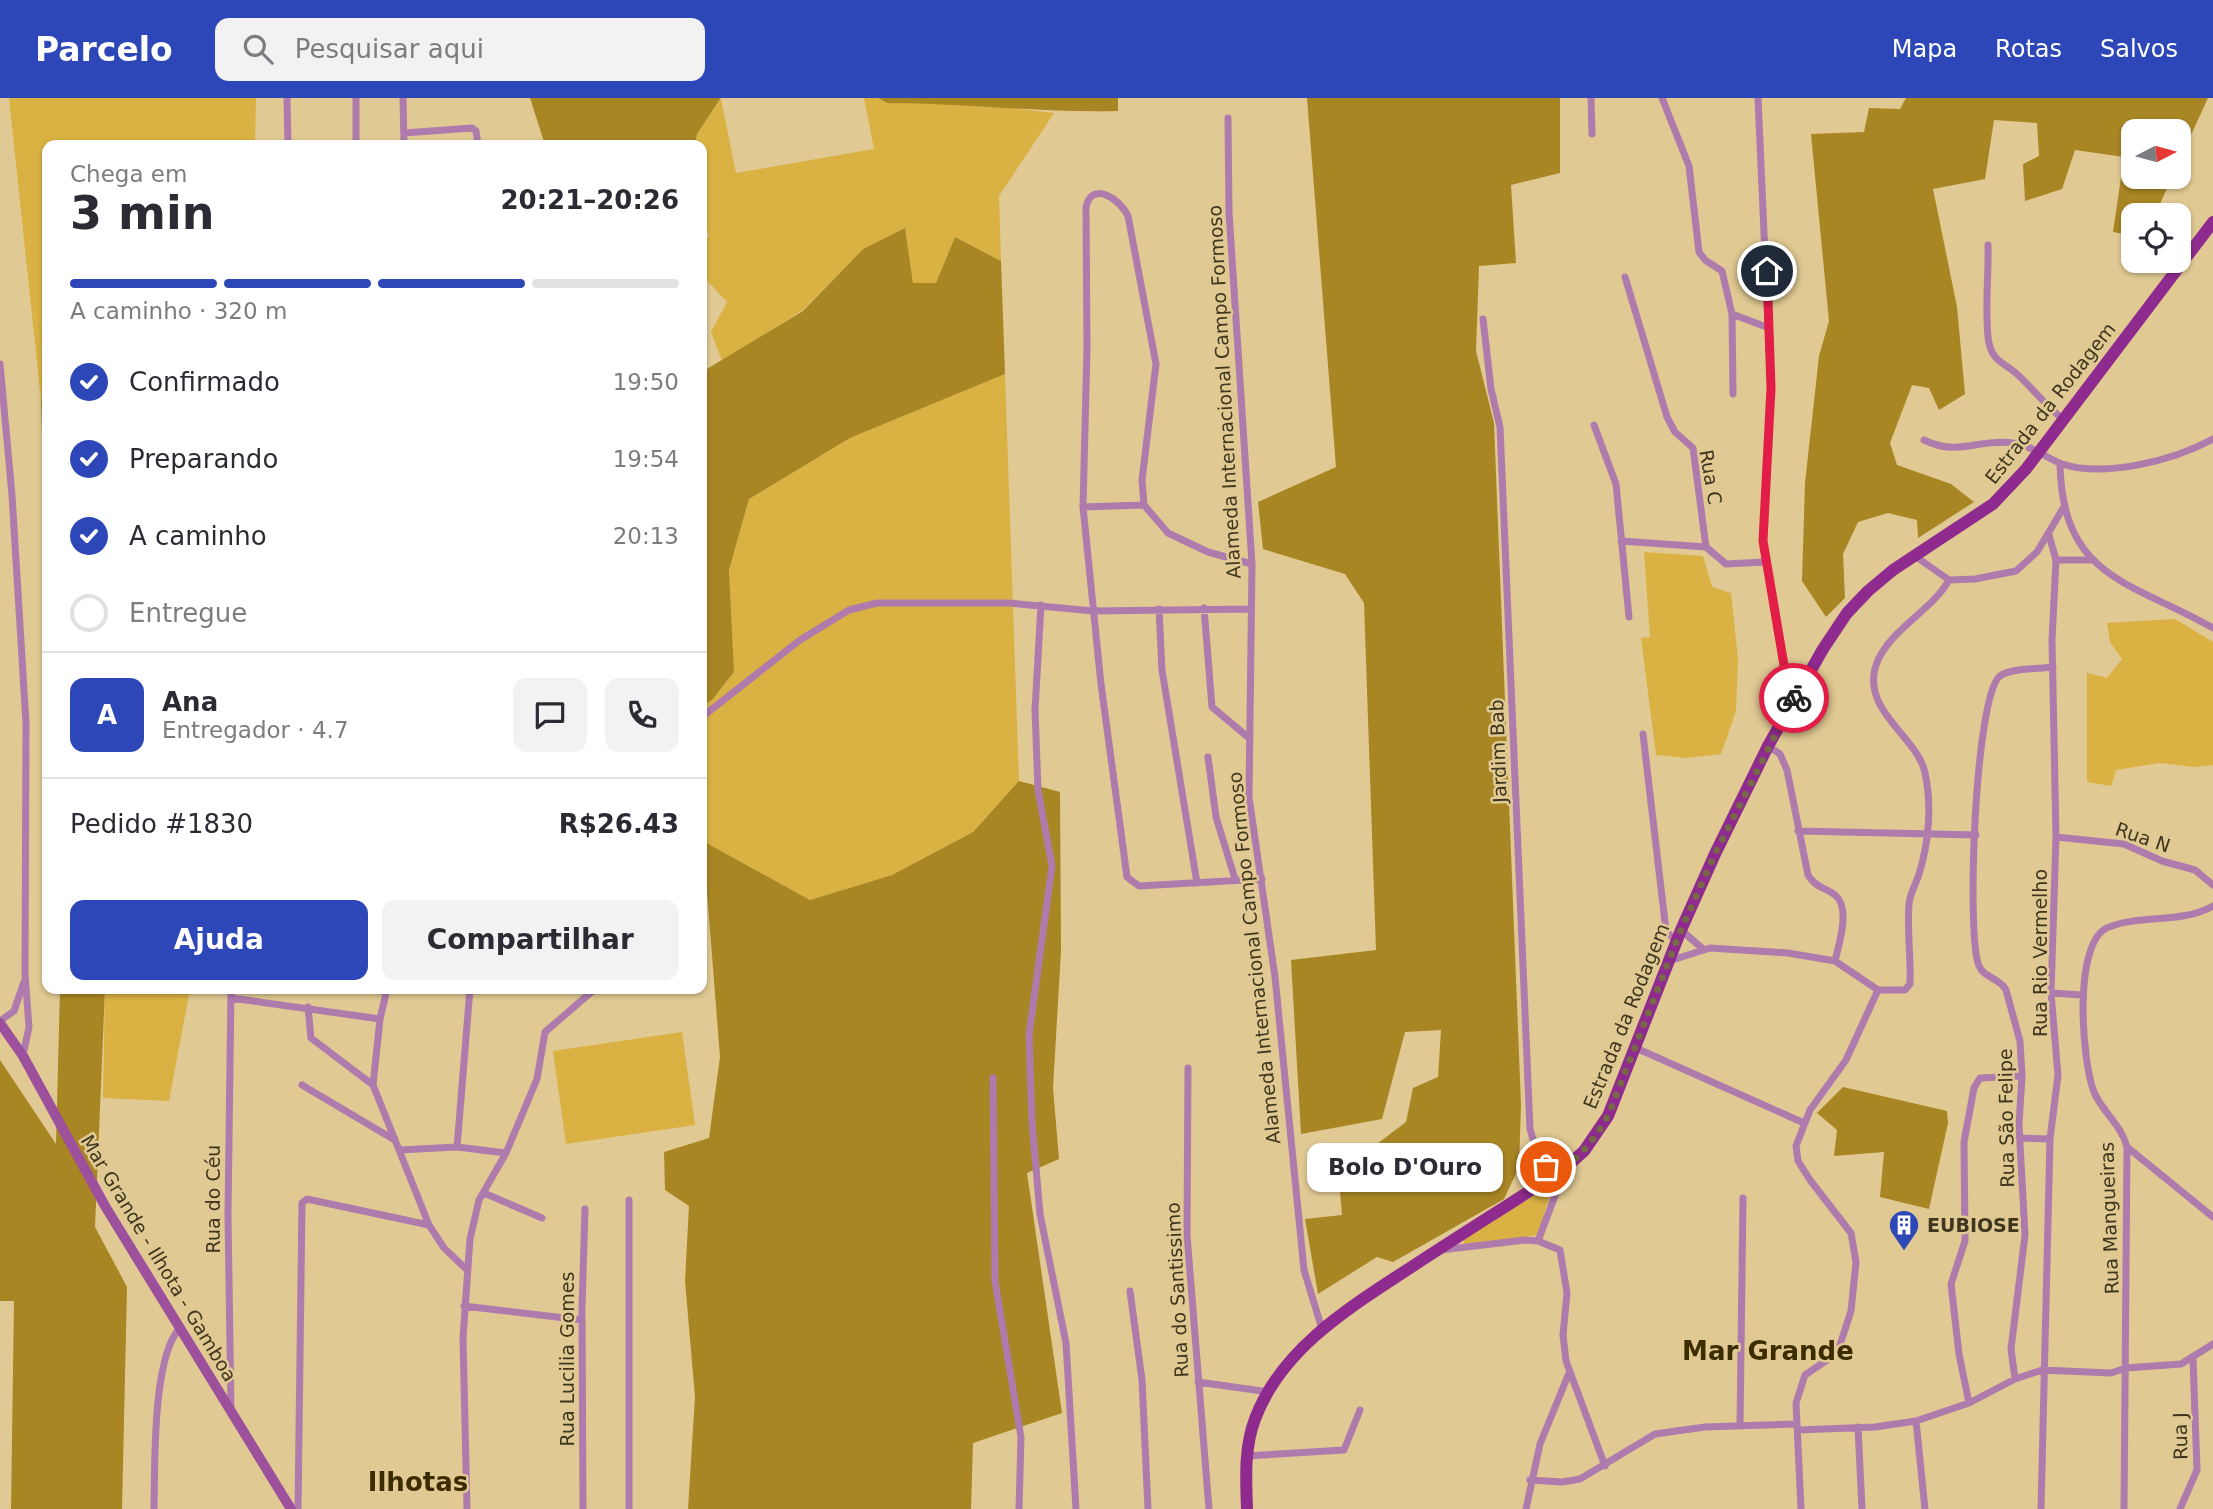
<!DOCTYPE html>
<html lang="pt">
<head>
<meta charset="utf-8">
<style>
	body { margin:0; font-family:"DejaVu Sans",sans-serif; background:#f2f2f3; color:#2b2b33; height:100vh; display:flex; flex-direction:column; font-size:26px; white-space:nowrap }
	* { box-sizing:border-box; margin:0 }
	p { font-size:23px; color:#7c7c81 }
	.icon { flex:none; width:38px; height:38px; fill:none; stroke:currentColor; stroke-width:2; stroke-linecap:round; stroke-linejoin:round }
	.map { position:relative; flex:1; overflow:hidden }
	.drawer { position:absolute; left:42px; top:42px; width:665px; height:854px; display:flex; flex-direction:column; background:#fff; border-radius:14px; box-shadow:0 2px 5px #0004 }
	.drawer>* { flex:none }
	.needle { width:46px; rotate:84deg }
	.controls { position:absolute; left:2121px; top:21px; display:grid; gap:14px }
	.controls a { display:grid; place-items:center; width:70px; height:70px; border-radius:14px; background:#fff; box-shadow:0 2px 5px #0004; font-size:35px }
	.pin { position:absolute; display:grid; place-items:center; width:60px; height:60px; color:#fff; margin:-30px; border:4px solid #fff; border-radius:50%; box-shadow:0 2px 7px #0007 }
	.courier { position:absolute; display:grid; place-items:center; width:70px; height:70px; margin:-35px; border:5px solid #e11d48; border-radius:50%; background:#fff; color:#222; box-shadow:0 2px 9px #0007 }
	.bubble { position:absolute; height:49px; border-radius:14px; background:#fff; box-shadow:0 2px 5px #0004; font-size:23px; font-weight:700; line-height:49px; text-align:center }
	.summary em { font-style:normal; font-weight:700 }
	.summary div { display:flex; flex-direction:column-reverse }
	.summary { display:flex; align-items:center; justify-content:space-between; height:119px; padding:0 28px }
	h1 { font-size:46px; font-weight:700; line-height:52px }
	.bar { display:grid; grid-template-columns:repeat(4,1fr); gap:10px 7px; align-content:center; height:84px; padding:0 28px }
	.bar i { height:9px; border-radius:5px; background:#e1e1e2 }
	.bar .selected { background:#2e47b8 }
	.bar p { grid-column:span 4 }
	.line { display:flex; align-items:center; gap:18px; padding:0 28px; border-top:2px solid #e1e1e2 }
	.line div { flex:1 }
	.round { display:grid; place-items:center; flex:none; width:74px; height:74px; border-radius:14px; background:#f2f2f3 }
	ol { padding:0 28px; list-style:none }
	li { display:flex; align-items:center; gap:21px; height:77px }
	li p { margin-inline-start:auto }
	li .icon { padding:7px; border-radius:50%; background:#2e47b8; color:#fff; stroke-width:4 }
	li:last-child { color:#7c7c81 }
	li i { width:38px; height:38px; border:4px solid #e1e1e2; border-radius:50% }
	.button { display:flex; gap:14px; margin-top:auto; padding:14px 28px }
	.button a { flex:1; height:80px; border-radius:14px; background:#2e47b8; color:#fff; font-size:28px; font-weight:700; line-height:80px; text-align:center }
	.button a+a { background:#f2f2f3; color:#2b2b33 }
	header { display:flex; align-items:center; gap:42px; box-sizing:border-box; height:98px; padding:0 35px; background:#2e47b8; color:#fff }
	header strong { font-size:33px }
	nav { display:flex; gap:38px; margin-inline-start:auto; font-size:24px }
	.search { width:490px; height:63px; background:#f2f2f3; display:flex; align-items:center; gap:18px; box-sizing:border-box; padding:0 24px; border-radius:14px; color:#7c7c81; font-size:26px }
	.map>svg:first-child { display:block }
	.green { fill:#dab243 }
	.forest { fill:#a98624 }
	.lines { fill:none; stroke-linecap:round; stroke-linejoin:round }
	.street { stroke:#af7bac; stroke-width:7 }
	.secondary { stroke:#9d509b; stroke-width:10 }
	.primary { stroke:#8f2b8e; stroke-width:12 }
	.done { stroke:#776947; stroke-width:7; stroke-dasharray:0 12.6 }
	.route { stroke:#e11d48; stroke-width:9 }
	.labels { text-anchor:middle; stroke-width:5; stroke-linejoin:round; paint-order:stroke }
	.street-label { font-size:19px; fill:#3f361f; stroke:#e0c992 }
	.poi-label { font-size:19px; font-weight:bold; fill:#3f361f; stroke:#e0c992; text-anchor:start }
	.district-label { font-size:26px; font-weight:bold; fill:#3c2d01; stroke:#e0c992 }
</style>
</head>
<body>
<header>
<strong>Parcelo</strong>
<div class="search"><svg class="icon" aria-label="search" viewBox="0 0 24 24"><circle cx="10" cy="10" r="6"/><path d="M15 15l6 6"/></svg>Pesquisar aqui</div>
<nav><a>Mapa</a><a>Rotas</a><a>Salvos</a></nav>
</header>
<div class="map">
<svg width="2213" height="1411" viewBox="0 0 2213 1411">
	<rect width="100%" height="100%" fill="#e0c992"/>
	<path class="green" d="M9,0H256L255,47H47V302H41Z
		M864,0H878L887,5H965L1054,15L999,98L1001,163L955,139L936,185H913L905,130L863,151L803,212L722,263L711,234L727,204L702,177V150L709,137L702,123V47H695L697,36L721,1L736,75L874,51Z
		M1005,276L1019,683L973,734L892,777L810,802L703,743L702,608L712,602L734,574L729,472L749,401L850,340Z
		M1644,454L1703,458L1712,489L1731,495L1738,561L1736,613L1721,656L1687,660L1656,657L1641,540L1650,539Z
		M2175,521L2213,544V667L2194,669L2160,665L2116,672L2111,688L2087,684V575L2107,580L2122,561L2110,544L2107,525Z
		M105,891H190L169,1003L103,1000Z
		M682,934L695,1027L566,1046L553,953Z
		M1546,1090L1549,1100L1538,1137L1465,1147L1463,1142Z"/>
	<path class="forest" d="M530,0H721L697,36L695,47H545Z
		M878,0H1118V13C1040,15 964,5 887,5Z
		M1307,0H1560V75L1511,87L1516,165L1479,168L1476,253L1494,325L1521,1007L1519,1069L1504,1101L1393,1164L1377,1159L1318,1196L1305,1121L1342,1117L1338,1069L1369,1052L1406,1024L1413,990L1438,979L1441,932L1405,934L1382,1021L1301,1036L1291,862L1376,852L1364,505L1345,476L1263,451L1258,404L1336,369Z
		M1906,0H2208L2179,63V33H2133V79H2172L2155,117H2133V138L2113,134L2124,59L2075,52L2062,91L2025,103L2023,66L2039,58L2037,25L1994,22L1985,81L1933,91L1957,209L1965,296L1939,312L1929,290L1912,287L1890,345L1897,367L1951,386L1974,404L1918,440L1917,422L1888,415L1858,424L1843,456L1845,500L1826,519L1802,483L1805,385L1819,258L1829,223L1811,36L1864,34L1869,10L1900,11Z
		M905,130L913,185H936L955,139L1001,163L1005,276L850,340L749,401L729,472L734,574L712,602L702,608V274L803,213L863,151Z
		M41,302H47V507Z
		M1019,683L1060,694L1061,853L1053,990L1059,1061L1027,1075L1062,1315L973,1345L971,1411H688L695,1299L685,1183L689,1108L665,1092L664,1054L709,1040L720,959L703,743L810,802L892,777L973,734Z
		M60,891H105L95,1129L127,1189L122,1411H11L14,1203H0V962L56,1046Z
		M1843,989L1947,1013L1948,1025L1929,1111L1880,1099L1884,1054L1834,1058L1837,1032L1817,1015Z"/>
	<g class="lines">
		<path class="street" d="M287,0L288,47
			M403,0L404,47
			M1591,0L1592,36
			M1662,0L1689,68L1699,154L1705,162L1722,173L1732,216L1769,230
			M1758,0L1771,291L1763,443L1785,573L1796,596
			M1228,20L1229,114L1252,466L1249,699L1275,879L1304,1172L1322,1231
			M404,35L472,30L476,33L478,47
			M356,47V0
			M1988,147C1989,174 1984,222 1989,245C1993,264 2005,265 2017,276C2033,291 2046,308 2064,322
			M1625,179L1667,319L1675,334L1693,350L1706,449L1726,466L1765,464
			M1732,216L1733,296
			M1483,221L1491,291L1500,329L1530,1031L1538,1059L1556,1076
			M0,266L12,397L26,625L25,876L29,929L23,957
			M1594,327L1616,386L1629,519
			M1924,342C1959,359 1979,340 2013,345C2031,347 2046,360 2062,366C2106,380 2174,362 2213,341
			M2060,365C2062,481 2131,483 2213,530
			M1083,409L1144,407
			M1621,443L1706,449
			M1915,458L1949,482L1975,481L2016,473L2037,454L2065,407
			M2056,462H2091
			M1252,466L1208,454L1168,435L1144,407L1142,382L1156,266L1128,118C1120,101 1092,82 1086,109L1087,251L1083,409L1101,586L1127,779L1139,788L1262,781
			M1041,507L1035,612L1038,692L1052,768L1029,937L1032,1024L1040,1116L1066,1245L1076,1411
			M1204,510L1212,609L1249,640
			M1159,511L1162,572L1197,785
			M702,619L800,542L849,512L877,505H1009L1093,513L1251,511
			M1643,636L1666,833L1676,843
			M1768,648L1780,656L1787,672L1808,777C1815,789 1824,789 1835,797C1851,809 1839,846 1835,863
			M1208,659L1216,719L1235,781
			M1798,733L1976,737
			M2056,739L2124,746L2162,763L2195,772L2213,787
			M1681,832L1703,851
			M1669,863L1710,850L1788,855L1835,863L1878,892
			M387,891L380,921L373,987L429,1127L444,1150L465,1170
			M1878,892H1905L1910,886C1911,860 1907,833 1909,806C1910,795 1916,786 1919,776C1929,744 1932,707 1925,675C1918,639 1861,613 1876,567C1889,531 1931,514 1949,482
			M2051,895L2082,897
			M231,900L380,921
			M308,909L311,940L373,987
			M0,923L14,913L24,884
			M1636,950L1804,1025
			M1188,970L1187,1137L1209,1411
			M993,980L995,1183L1021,1339L1019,1411
			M302,987L393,1041
			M2020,1040L2050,1041
			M457,1049L470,891
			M2127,1049L2213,1119
			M400,1052L457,1049L506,1055
			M484,1095L542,1120
			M1538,1143L1565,1071
			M1441,1152L1525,1142L1538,1143L1560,1152L1567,1195L1563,1237L1566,1263L1605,1368
			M1130,1193L1142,1282L1148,1411
			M464,1208L582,1222
			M2015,1281L2011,1251L2025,1137L2019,1027L2022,978L2020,943L2006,892C2000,880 1984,880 1979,868C1966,839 1975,597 2000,578C2011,570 2039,571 2053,569
			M1198,1284L1269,1294
			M1969,1305L1959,1256L1951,1186L1965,1143L1964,1044L1974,990L1980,980L2022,978
			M231,1311L228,1117L231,891
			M1916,1323L1925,1411
			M1740,1328L1743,1100
			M1858,1329L1862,1411
			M1798,1332L1875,1329L1916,1323L1969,1305L2015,1281L2042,1272L2111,1275L2126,1270L2181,1266L2213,1246
			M1247,1358L1344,1352L1360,1312
			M1530,1382L1562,1384L1580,1381L1655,1336L1705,1329L1797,1326
			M154,1411C155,1369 152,1259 180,1230
			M298,1411L302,1105L307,1101L429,1127
			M467,1411L463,1240L470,1141L479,1102L506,1055L537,981L545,934L595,891
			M583,1411L582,1210L585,1111
			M629,1411V1102
			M1526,1411L1540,1346L1569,1275
			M1801,1411L1796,1305L1805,1277L1830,1260L1839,1250L1851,1213L1856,1164L1851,1135L1810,1082L1798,1063L1796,1048L1810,1012L1846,962L1878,892
			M2041,1411L2050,1041L2058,977L2051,895L2056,739L2052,542L2056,462L2049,437
			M2124,1411L2127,1049C2121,1026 2103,1015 2094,994C2082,964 2072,842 2109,829C2143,816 2181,826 2213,808
			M2180,1411L2197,1372L2193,1261"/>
		<path class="secondary" d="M0,925L23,958L105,1108L291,1411"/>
		<path class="primary" d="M1247,1411C1246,1381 1244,1350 1255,1321C1282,1249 1352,1208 1413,1168C1463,1135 1515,1103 1565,1070L1584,1053L1608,1018L1681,832L1715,756L1768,648L1823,551L1847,515L1868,493L1893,472L1993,406L2026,371L2213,124"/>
	</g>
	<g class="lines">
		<path class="done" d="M1546,1069L1556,1076C1579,1061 1594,1042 1608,1018L1681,832L1715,756L1794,600"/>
		<path class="route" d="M1767,173L1771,290L1763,443L1785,573L1796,596L1794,600"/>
	</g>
	<defs>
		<g id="building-pin" transform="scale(1.575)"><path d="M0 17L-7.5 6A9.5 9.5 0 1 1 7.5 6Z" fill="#2e47b8" stroke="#e0c992"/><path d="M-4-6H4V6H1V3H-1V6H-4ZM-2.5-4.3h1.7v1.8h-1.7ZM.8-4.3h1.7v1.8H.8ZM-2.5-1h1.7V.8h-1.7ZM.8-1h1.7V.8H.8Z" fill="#fff"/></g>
	</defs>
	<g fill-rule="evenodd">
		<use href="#building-pin" x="1904" y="1127"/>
	</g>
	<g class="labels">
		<g class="street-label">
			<text transform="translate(1224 294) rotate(-93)" y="7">Alameda Internacional Campo Formoso</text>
			<text transform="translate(2050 305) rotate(-52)" y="7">Estrada da Rodagem</text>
			<text transform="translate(1711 379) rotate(80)" y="7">Rua C</text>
			<text transform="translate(1498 653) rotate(-92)" y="7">Jardim Bab</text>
			<text transform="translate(2143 739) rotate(19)" y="7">Rua N</text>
			<text transform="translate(2040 855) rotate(-90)" y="7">Rua Rio Vermelho</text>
			<text transform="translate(1254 860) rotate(-96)" y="7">Alameda Internacional Campo Formoso</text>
			<text transform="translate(1626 918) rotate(-68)" y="7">Estrada da Rodagem</text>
			<text transform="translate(2006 1020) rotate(-91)" y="7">Rua São Felipe</text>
			<text transform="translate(213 1101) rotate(-90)" y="7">Rua do Céu</text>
			<text transform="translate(2109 1120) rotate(-92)" y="7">Rua Mangueiras</text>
			<text transform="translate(159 1160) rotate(59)" y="7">Mar Grande - Ilhota - Gamboa</text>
			<text transform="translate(1177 1192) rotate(-93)" y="7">Rua do Santissimo</text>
			<text transform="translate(567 1261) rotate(-90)" y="7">Rua Lucilia Gomes</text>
			<text transform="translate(2180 1338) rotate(-91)" y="7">Rua J</text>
		</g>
		<g class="poi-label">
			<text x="1927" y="1134">EUBIOSE</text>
		</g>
		<g class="district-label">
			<text x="1768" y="1262">Mar Grande</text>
			<text x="418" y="1393">Ilhotas</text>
		</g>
	</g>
</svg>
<div class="controls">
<a><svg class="needle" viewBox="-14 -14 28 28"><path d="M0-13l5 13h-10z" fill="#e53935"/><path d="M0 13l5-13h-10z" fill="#7c7c81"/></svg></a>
<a><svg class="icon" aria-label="locate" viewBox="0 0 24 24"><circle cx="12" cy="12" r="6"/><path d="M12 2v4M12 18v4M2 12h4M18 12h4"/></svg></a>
</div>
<div class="pin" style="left:1546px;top:1069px;background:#ea580c"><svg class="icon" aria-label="bag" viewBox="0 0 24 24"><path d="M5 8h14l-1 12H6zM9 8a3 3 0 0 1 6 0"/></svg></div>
<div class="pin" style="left:1767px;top:173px;background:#1f2937"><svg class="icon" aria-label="home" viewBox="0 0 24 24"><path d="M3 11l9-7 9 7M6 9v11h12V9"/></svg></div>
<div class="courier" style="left:1794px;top:600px"><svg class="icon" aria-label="bike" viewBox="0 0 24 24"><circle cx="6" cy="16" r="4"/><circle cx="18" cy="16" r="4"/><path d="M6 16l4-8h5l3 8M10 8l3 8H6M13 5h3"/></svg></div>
<div class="bubble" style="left:1307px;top:1045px;width:196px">Bolo D'Ouro</div>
<section class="drawer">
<div class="summary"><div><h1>3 min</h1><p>Chega em</p></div><em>20:21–20:26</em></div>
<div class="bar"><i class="selected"></i><i class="selected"></i><i class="selected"></i><i></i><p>A caminho · 320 m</p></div>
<ol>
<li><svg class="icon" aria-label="check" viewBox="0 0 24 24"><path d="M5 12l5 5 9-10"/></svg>Confirmado<p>19:50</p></li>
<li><svg class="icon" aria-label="check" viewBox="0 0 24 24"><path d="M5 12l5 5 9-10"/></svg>Preparando<p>19:54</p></li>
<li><svg class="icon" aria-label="check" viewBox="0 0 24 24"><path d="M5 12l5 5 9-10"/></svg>A caminho<p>20:13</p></li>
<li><i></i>Entregue</li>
</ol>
<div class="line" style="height:126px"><b class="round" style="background:#2e47b8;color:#fff">A</b><div><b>Ana</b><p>Entregador · 4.7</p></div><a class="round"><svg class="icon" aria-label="chat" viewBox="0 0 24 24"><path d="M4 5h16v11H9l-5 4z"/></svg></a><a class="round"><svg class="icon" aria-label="phone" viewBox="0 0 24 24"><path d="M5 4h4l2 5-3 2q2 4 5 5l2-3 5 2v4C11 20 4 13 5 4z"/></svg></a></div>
<div class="line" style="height:91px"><div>Pedido #1830</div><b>R$26.43</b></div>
<div class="button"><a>Ajuda</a><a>Compartilhar</a></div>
</section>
</div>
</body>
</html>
